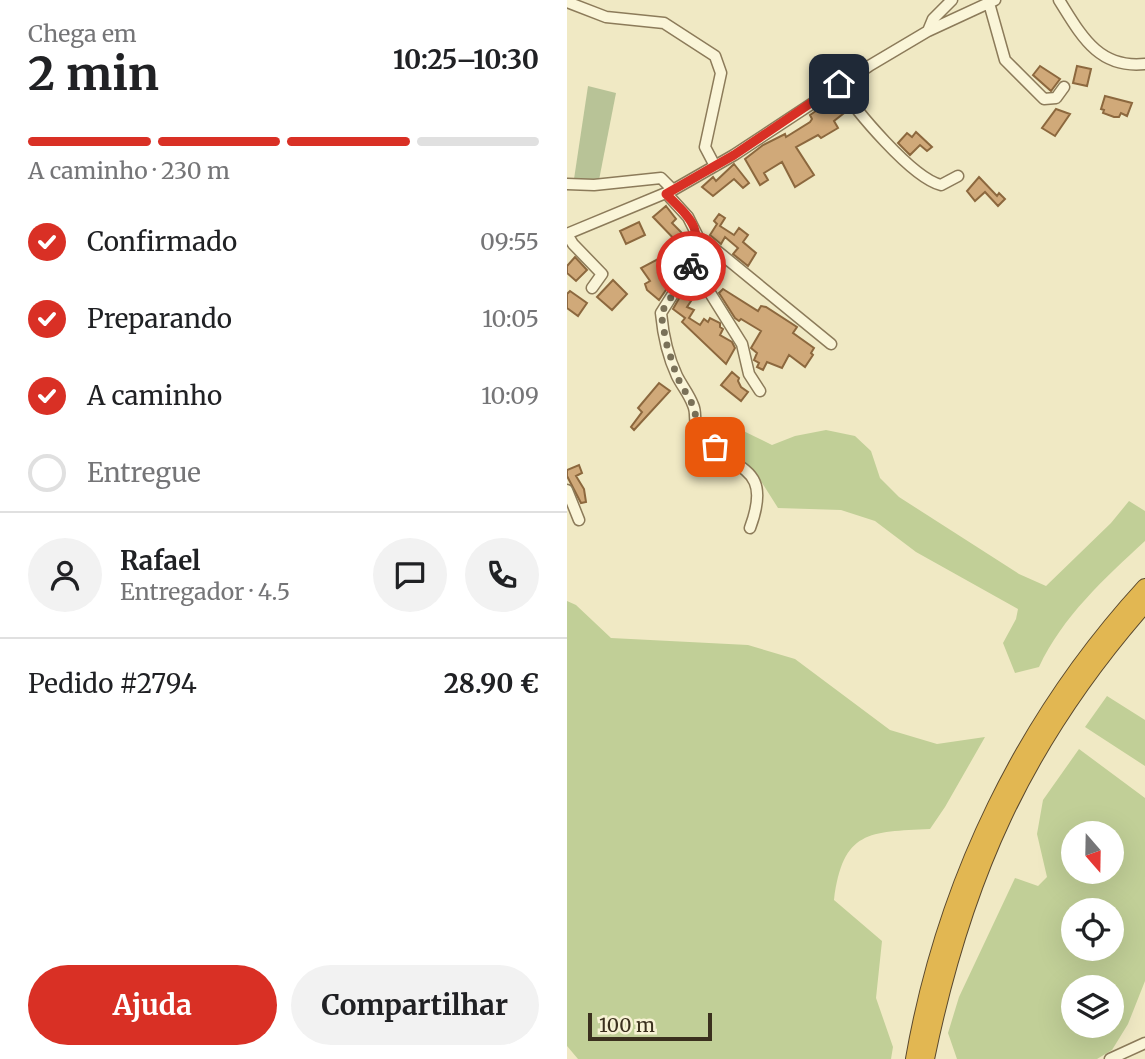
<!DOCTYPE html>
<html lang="pt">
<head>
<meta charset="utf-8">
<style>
	body { margin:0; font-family:Merriweather,serif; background:#f2f2f2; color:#202124; height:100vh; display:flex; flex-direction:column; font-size:26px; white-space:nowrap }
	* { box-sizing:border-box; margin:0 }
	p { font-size:23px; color:#757577 }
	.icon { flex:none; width:38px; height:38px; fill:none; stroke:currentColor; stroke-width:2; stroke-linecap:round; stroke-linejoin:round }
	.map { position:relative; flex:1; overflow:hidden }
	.sheet { display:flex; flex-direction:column; background:#fff; width:567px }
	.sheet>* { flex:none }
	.needle { width:46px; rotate:160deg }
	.controls { position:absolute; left:494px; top:821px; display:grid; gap:14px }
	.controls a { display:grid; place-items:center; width:63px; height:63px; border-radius:50%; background:#fff; box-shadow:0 7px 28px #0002; font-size:35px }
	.scale { position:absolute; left:21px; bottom:18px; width:124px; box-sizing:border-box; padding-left:7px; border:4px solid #3b301e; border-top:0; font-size:19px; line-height:24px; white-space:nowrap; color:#3b301e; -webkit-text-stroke:5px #f7f2d4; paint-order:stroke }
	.pin { position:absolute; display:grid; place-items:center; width:60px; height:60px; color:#fff; margin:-30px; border-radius:14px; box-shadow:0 4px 10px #0006 }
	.courier { position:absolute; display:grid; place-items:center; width:70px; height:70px; margin:-35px; border:5px solid #d93025; border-radius:50%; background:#fff; color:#222; box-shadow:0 2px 9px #0007 }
	.summary em { font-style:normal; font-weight:700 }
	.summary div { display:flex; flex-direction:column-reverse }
	.summary { display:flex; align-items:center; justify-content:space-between; height:119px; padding:0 28px }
	h1 { font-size:46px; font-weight:700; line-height:52px }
	.bar { display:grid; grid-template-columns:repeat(4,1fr); gap:10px 7px; align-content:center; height:84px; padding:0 28px }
	.bar i { height:9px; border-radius:5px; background:#e0e0e0 }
	.bar .current { background:#d93025 }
	.bar p { grid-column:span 4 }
	.line { display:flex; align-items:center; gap:18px; padding:0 28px; border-top:2px solid #e0e0e0 }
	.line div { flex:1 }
	.round { display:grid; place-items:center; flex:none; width:74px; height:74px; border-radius:37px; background:#f2f2f2 }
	ol { padding:0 28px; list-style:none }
	li { display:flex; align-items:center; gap:21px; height:77px }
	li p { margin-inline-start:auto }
	li .icon { padding:7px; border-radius:50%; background:#d93025; color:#fff; stroke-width:4 }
	li:last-child { color:#757577 }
	li i { width:38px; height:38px; border:4px solid #e0e0e0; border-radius:50% }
	.button { display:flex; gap:14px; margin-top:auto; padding:14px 28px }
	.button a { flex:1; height:80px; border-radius:42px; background:#d93025; color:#fff; font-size:28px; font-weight:700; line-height:80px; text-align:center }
	.button a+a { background:#f2f2f2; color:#202124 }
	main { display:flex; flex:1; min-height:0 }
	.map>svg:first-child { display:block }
	.green { fill:#c1cf97; fill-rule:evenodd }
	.cemetery { fill:#b8c397 }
	.building { fill:#d0a979; stroke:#8c683e; stroke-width:2 }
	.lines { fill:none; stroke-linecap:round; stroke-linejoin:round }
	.minor-casing { stroke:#8c7b5a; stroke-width:13 }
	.highway-casing { stroke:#59482e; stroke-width:18 }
	.minor { stroke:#faf5d8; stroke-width:10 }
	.highway { stroke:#e2b752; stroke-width:16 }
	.done { stroke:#7a7158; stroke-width:7; stroke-dasharray:0 12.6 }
	.route { stroke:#d93025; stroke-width:9 }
</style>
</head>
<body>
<main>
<section class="sheet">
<div class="summary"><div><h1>2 min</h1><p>Chega em</p></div><em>10:25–10:30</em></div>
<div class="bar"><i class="current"></i><i class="current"></i><i class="current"></i><i></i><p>A caminho · 230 m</p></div>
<ol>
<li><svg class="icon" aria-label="check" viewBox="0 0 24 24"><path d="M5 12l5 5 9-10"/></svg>Confirmado<p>09:55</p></li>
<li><svg class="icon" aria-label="check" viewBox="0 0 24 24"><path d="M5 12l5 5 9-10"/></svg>Preparando<p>10:05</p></li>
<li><svg class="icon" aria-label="check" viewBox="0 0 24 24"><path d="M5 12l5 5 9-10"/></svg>A caminho<p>10:09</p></li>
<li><i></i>Entregue</li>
</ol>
<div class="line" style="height:126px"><a class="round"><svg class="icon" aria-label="person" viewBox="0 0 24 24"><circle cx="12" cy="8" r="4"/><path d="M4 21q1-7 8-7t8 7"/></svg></a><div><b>Rafael</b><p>Entregador · 4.5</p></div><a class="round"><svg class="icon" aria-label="chat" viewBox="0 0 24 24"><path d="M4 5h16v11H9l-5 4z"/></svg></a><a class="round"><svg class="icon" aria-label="phone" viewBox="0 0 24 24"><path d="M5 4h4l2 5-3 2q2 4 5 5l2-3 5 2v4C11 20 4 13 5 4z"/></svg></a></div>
<div class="line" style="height:91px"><div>Pedido #2794</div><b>28.90 €</b></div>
<div class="button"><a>Ajuda</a><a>Compartilhar</a></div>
</section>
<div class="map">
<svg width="578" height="1059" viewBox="0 0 578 1059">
	<rect width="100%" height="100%" fill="#f0e9c4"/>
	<path class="green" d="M164,425L205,445L228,436L259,430L288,436L304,451L313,478L332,497L452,574L479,586L544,523L562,501L578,511V541C537,579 496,616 472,667L448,673L436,643L449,619L451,609L349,552L308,521L274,510L211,508L190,475L147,429Z
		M0,601L9,605L44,638L181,645L228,659L323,730L370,744L418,737L378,807L363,829C302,832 276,830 267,900L315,941L309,998L326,1047L324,1059H11L0,1046Z
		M540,696L578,720V766L518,727Z
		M512,749L578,798V981L561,1024L545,1050L530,1059H390L381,1033L392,997L448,878L471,886L480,877L470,834L476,800ZM544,833V872H506V833ZM544,910V948H506V910ZM544,987V1026H506V987Z"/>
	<path class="cemetery" d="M21,86L49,93L32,180L7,179Z"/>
	<path class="building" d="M473,66L493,79L484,91L466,75Z
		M510,66L524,69L520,86L506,83Z
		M271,96L281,110L267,121L271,128L254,138L251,135L229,147L247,175L228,187L215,162L197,173L201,180L193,185L178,159L196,145L218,134L219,137L243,122L245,119L243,115Z
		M538,96L565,103L560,116L554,113L552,117H547L536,113L537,110L534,109Z
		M489,109L503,114L488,136L475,128Z
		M349,132L365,147L360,151L353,145L343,155L331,143L340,133L345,137Z
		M167,164L182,183L176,188L167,179L146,196L135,187L146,177L149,181Z
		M412,177L430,196L432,193L438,199L431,206L418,192L408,201L400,191Z
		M99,206L109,219L105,223L115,233L109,241L86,217Z
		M152,214L158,218L153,226L167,235L172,228L181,235L176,242L189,253L181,266L166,254L171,248L158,237L154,244L143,235L150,224L147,221Z
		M72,222L78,235L59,244L53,231Z
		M8,257L20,270L9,281L0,273V266Z
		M91,259L96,268L92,271L103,284L92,300L80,290L78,284L83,281L74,268Z
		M46,280L60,294L45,310L30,297Z
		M156,289L191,311L194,306L199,307L230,327L226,333L247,348L244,353L246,355L238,367L222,355L215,368L200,362L196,370L190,367L192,363L187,360L190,353L184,348L194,331L174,319L172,321L168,318L152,293Z
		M3,291L20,303L11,316L0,308V294Z
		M114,295L124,301L120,307L127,310L122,318L133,325L137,319L141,322L143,318L153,323V327L156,329L153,335L165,342L168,348L159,364L115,322L118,318L106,309Z
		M165,372L172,378L171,381L174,387L181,392L174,401L154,385Z
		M92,383L103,391L67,430L64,427L75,412L71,408Z
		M12,465L15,473L9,476L17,489L19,502L14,503L0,476V470Z"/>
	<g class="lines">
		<g class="minor-casing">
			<path id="minor" d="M492,0C514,35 531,69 578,64
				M0,2L39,17L97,23L148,56L154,73L138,147L148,166
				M422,3L438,60L477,99L489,98L497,87
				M361,31L366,19L385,0
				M272,84C288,110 345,178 374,185L391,176
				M0,184L27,185L94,178L106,190
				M99,193L121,217L131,237L125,264L94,313C96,334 101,357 110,376C115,386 122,394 126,405C130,413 126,422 131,431C159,474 209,458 183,528
				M0,234L106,190L167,155L302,66L361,31L428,0
				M0,234L6,244L35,274L25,288
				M131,240L138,241L264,344
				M125,264L175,344L182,374L193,391
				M0,490L12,520
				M543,1059L578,1043"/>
		</g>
		<g class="highway-casing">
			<path id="highway" d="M347,1059C378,882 457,719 578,587
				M359,1059C396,879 456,743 578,604"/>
		</g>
		<use href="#minor" class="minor"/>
		<use href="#highway" class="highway"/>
	</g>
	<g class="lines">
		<path class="done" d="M124,266L94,313L99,342L110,377L128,409L129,427L148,447"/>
		<path class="route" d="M124,266C138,229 124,219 99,194L167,155L272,84"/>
	</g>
</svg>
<div class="controls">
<a><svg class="needle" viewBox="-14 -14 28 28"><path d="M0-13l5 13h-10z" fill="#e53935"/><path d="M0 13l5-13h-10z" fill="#757577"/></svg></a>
<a><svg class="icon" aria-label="locate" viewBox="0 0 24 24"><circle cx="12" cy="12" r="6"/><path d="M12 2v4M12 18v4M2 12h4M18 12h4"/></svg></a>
<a><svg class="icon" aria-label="layers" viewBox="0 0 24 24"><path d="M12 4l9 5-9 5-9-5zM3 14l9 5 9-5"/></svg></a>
</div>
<div class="scale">100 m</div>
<div class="pin" style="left:148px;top:447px;background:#ea580c"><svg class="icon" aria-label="bag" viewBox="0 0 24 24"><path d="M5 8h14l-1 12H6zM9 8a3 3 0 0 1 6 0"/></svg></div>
<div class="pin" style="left:272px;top:84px;background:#1f2937"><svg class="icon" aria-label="home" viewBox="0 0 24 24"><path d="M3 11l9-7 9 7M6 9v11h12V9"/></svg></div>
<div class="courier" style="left:124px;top:266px"><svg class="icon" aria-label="bike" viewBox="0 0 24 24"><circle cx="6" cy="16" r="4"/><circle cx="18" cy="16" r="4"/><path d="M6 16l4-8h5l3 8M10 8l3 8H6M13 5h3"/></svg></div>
</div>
</main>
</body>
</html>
